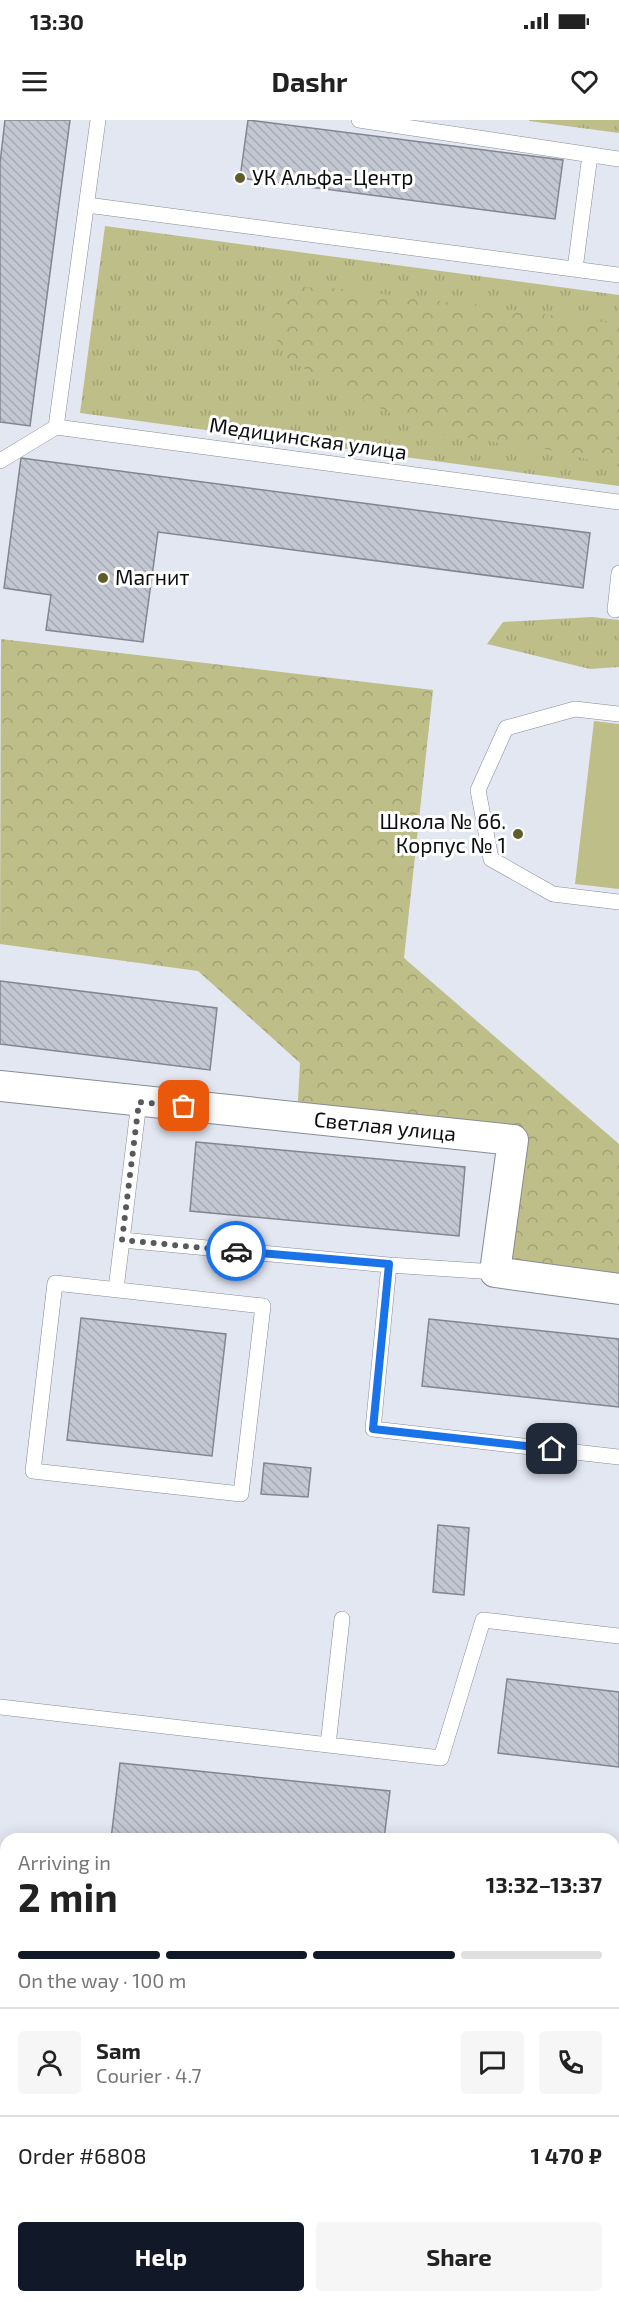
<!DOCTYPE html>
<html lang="en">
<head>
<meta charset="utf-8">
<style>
	body { margin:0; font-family:"Exo 2",sans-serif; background:#f6f6f6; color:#222; height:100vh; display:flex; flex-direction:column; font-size:22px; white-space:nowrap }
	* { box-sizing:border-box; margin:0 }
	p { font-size:20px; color:#767676 }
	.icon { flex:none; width:33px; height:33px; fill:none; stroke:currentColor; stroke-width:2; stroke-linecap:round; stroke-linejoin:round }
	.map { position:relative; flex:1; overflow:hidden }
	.sheet { position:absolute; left:0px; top:1713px; width:620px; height:470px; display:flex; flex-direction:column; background:#fff; border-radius:18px 18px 0 0; box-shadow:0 3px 15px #0003 }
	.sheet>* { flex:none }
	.pin { position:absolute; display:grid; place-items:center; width:51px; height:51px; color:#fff; margin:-26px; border-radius:12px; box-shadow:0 3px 9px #0006 }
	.courier { position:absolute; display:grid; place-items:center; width:60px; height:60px; margin:-30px; border:4px solid #1a73e8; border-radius:50%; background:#fff; color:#222; box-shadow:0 2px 8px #0007 }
	.overview em { font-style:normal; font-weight:700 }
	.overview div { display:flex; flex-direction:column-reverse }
	.overview { display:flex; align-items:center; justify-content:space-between; height:102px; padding:0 18px }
	h1 { font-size:39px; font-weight:700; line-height:45px }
	.bar { display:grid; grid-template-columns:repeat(4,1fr); gap:9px 6px; align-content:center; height:72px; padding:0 18px }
	.bar i { height:8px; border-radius:4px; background:#e0e0e0 }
	.bar .current { background:#111827 }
	.bar p { grid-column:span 4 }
	.line { display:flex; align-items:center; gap:15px; padding:0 18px; border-top:2px solid #e0e0e0 }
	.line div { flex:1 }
	.round { display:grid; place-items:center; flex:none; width:63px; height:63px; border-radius:6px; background:#f6f6f6 }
	.action { display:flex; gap:12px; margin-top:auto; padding:12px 18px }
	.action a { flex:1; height:69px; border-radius:6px; background:#111827; color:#fff; font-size:24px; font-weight:700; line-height:69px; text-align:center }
	.action a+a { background:#f6f6f6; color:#222 }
	.status { display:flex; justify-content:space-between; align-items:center; height:42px; padding:0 30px; background:#fff; direction:ltr }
	.status svg { height:16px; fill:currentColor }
	header { display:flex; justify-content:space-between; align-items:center; height:78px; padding:0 18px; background:#fff; font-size:27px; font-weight:700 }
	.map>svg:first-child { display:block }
	.grass { fill:url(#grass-tufts) }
	.forest { fill:url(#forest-crowns) }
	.pitch { fill:#bebe89 }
	.building { fill:url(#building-back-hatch); stroke:#838690; stroke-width:1.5 }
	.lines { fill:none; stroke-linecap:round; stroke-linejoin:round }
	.service-casing { stroke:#878b95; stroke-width:16 }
	.minor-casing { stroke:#878b95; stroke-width:32 }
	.service { stroke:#fff; stroke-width:15 }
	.minor { stroke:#fff; stroke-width:30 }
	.done { stroke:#57595f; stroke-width:6; stroke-dasharray:0 10.8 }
	.route { stroke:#1a73e8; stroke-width:8 }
	.poi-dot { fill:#5e5d2a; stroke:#fff; stroke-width:2 }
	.labels { text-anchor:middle; stroke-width:6; stroke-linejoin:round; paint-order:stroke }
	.poi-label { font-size:21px; fill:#0c0d10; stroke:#fff; text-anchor:start }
	.street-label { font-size:21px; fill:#0c0d10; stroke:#fff }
</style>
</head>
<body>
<div class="status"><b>13:30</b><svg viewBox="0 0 49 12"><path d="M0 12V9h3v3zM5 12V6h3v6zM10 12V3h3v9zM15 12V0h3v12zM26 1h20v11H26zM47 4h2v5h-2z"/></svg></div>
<header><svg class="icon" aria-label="menu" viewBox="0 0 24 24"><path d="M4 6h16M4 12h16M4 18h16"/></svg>Dashr<svg class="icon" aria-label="heart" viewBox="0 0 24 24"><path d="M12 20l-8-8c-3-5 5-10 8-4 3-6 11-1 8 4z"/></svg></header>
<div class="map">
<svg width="619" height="2182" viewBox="0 0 619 2182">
	<defs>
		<pattern id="grass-tufts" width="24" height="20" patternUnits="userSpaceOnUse" patternTransform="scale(1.5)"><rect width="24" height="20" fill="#bebe89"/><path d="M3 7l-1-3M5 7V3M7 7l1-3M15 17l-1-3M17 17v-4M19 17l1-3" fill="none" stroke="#a2a275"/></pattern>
		<pattern id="forest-crowns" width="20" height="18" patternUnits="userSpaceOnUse" patternTransform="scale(1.5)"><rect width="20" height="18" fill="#bebe89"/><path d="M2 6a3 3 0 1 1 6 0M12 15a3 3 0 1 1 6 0" fill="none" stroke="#a2a275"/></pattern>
		<pattern id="building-back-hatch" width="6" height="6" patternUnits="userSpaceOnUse" patternTransform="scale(1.5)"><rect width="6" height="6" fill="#c3c7d2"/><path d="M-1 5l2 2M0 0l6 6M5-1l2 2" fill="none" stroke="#a6aab3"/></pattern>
	</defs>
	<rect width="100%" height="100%" fill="#e3e7f2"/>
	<path class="grass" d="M529,0H619V13L529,1Z
		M105,106L619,175V366L80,293Z
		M592,497L619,500V547L590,549L487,524L503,502Z"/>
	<path class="forest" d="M299,167L344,169L619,204V348L556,331L440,314L402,299L316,256L286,237L269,204L271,182Z
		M1,519L433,570L404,838L619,1024V1169L495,1152L513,1020L297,998L300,943L198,851L0,824Z"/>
	<path class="pitch" d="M594,601L619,604V769L575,764Z"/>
	<path class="building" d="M5,0H70L30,306L0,302V43Z
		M248,0L563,40L555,99L240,58Z
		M21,338L590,413L583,468L158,412L143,522L46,510L51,475L4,468Z
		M0,861L217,888L210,950L0,924Z
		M196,1022L465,1047L459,1116L190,1091Z
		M81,1198L226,1214L212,1336L67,1320Z
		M429,1199L619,1219V1287L422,1266Z
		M264,1343L311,1348L308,1377L261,1374Z
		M438,1405L469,1408L464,1475L433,1472Z
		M507,1559L619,1572V1647L498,1633Z
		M120,1643L390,1671L384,1719H111Z
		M614,1768L619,1773V1870L614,1865Z
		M244,2176H288L294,2182H239Z
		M556,2176H591L586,2182H563Z"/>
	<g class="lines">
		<g class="service-casing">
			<path id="service" d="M359,0L619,39
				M87,85L619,155
				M575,149L590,35
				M56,307L98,0
				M0,341L56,307L619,382
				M615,490L619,453
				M619,594L575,589L506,608L478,670L491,739L553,774L619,782
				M139,982L122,1120L389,1145L373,1309L619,1337
				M389,1145L495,1152
				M55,1163L263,1186L241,1374L33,1351Z
				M116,1169L122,1120
				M0,1587L441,1638L483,1500L619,1516
				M328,1625L342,1499"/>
		</g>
		<g class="minor-casing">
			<path id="minor" d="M0,966L513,1020L495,1152L619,1169
				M614,1969L619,1963
				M409,2182L414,2176"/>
		</g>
		<use href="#service" class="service"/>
		<use href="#minor" class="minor"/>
	</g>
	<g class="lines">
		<path class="done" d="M184,986L139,982L122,1120L236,1131"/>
		<path class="route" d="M236,1131L389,1144L373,1309L552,1329"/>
	</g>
	<g class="poi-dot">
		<circle cx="240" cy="58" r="6"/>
		<circle cx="103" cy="458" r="6"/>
		<circle cx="518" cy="714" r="6"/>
	</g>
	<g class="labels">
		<g class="poi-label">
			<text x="252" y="65">УК Альфа-Центр</text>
			<text x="115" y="465">Магнит</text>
			<text x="506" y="709" text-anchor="end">Школа № 66.<tspan x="506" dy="24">Корпус № 1</tspan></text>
		</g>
		<g class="street-label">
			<text transform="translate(308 319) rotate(8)" y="7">Медицинская улица</text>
			<text transform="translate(385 1007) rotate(6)" y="7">Светлая улица</text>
		</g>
	</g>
</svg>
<div class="pin" style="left:184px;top:986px;background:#ea580c"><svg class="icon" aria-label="bag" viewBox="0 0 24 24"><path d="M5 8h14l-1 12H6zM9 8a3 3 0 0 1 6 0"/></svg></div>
<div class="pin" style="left:552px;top:1329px;background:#1f2937"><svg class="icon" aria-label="home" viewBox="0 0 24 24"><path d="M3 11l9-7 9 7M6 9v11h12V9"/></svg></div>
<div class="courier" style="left:236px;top:1131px"><svg class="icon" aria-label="car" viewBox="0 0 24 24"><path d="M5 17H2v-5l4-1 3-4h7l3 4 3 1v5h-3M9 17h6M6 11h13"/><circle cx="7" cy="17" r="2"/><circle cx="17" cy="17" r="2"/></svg></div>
<section class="sheet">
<div class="overview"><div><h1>2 min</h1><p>Arriving in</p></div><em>13:32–13:37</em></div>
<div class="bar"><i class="current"></i><i class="current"></i><i class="current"></i><i></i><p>On the way · 100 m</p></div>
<div class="line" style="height:108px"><a class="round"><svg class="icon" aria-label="person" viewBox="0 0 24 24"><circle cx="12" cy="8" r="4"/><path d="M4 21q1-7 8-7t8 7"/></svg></a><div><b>Sam</b><p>Courier · 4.7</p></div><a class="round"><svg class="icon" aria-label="chat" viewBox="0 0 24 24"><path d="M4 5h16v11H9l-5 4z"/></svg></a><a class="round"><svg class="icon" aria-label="phone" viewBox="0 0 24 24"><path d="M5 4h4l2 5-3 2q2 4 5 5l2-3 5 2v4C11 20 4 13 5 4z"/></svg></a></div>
<div class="line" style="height:78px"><div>Order #6808</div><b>1 470 ₽</b></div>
<div class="action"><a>Help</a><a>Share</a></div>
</section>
</div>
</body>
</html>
